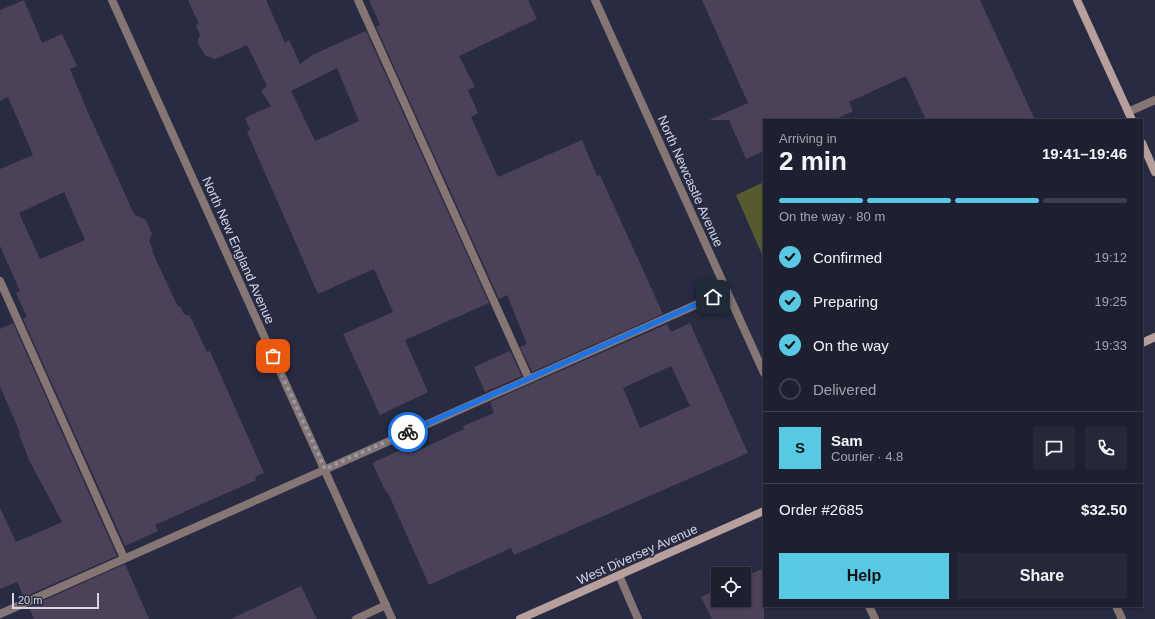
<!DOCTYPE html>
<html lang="en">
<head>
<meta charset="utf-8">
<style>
	body { margin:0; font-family:Arial,sans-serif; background:#26283a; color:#f1f3f6; height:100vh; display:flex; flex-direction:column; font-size:15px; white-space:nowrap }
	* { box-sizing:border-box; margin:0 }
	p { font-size:13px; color:#a1a3ac }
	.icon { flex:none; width:22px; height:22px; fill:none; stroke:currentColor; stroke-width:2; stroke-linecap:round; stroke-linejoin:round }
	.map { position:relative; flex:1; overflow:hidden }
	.panel { position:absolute; left:763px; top:119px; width:380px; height:488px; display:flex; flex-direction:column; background:#1e2032; border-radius:0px; box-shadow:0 1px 3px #0004,0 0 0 1px #3c3e4d }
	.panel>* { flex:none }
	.fabs { position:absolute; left:711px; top:567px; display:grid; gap:8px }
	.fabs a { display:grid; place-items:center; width:40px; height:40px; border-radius:0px; background:#1e2032; box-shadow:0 1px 3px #0004,0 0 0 1px #3c3e4d; font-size:20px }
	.scale { position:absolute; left:12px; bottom:10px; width:87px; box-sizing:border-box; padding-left:4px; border:2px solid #d3d6e5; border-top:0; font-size:11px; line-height:14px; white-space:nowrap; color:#d3d6e5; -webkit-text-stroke:3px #282b42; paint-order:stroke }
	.pin { position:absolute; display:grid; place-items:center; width:34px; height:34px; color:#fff; margin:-17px; border-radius:8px; box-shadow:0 2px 6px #0006 }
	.courier { position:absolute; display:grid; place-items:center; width:40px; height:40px; margin:-20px; border:3px solid #1a73e8; border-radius:50%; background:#fff; color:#222; box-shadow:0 1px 5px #0007 }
	.headline em { font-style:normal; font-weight:600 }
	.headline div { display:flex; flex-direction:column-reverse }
	.headline { display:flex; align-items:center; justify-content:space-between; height:68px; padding:0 16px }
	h1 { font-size:26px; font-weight:600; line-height:30px }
	.bar { display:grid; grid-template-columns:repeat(4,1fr); gap:6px 4px; align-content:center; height:48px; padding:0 16px }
	.bar i { height:5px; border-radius:3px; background:#3c3e4d }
	.bar .current { background:#57c9e2 }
	.bar p { grid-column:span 4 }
	.line { display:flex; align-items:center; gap:10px; padding:0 16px; border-top:1px solid #3c3e4d }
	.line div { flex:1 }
	.round { display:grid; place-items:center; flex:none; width:42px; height:42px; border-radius:0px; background:#26283a }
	ol { padding:0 16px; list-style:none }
	li { display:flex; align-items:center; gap:12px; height:44px }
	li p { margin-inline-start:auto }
	li .icon { padding:4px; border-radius:50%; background:#57c9e2; color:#111; stroke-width:4 }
	li:last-child { color:#a1a3ac }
	li i { width:22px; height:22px; border:2px solid #3c3e4d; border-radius:50% }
	.cta { display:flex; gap:8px; margin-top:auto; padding:8px 16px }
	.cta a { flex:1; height:46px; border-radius:0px; background:#57c9e2; color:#111; font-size:16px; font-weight:600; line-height:46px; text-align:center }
	.cta a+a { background:#26283a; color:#f1f3f6 }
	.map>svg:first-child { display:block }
	.green { fill:#565a2d }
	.building { fill:#4b4159; fill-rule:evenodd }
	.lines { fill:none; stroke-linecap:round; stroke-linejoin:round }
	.lane { stroke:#857674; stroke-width:8 }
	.street { stroke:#857674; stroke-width:8 }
	.secondary { stroke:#b79f9c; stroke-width:8 }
	.done { stroke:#979aac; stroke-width:4; stroke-dasharray:0 7.2 }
	.route { stroke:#1a73e8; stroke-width:5 }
	.labels { text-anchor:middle; stroke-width:3.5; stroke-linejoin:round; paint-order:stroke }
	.street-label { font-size:13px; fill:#d3d6e5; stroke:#282b42 }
</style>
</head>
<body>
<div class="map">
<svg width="1155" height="619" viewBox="0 0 1155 619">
	<rect width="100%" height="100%" fill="#282b42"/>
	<path class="green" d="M764,182V259L736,195Z"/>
	<path class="building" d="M24,0L42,43L62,34L77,66L70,69L87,110L134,214L146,220L152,234L149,241L153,250L152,251L178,307L180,306L184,314L190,316L207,352L210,351L264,473L255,477L256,480L155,525L158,531L125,546L23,319L27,317L16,293L20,291L0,246V169L33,155L8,97L0,101V10ZM64,192L85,240L40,259L19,213Z
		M188,0H266L285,43L289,40L300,64L312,55L366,31L489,303L405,340L428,392L380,415L343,334L393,312L374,269L318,294L247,132L250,130L245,118L271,106L261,91L267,86L247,45L215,59L205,55L197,42L200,35L196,25L199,24ZM337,68L359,121L315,141L291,91Z
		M369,0H528L537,19L459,56L475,87L468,90L478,113L471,117L498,177L582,140L597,176L600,175L663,314L532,372L520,347L527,344L507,295L499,299L376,27L380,25Z
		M702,0H980L1035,120H926L906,76L849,102L853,111L834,120H764V151L746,159L729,120H709L748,103Z
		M13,323L117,556L24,597L17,582L0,589V508L16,542L62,522L29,460L19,434L20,433L0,386V329Z
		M690,323L748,453L514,555L511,548L429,585L388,493L387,494L372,463L409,446L413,453L464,429L463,426L494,413L490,402L667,324L671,332ZM671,366L690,406L640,428L623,388Z
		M510,351L522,376L485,392L474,367Z
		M125,564L149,619H34L29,607Z
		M764,568V619H712L701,597L718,589V600H744V577Z
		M301,586L317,619H231Z"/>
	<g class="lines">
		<path class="lane" d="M358,0L529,379
			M1128,112L1155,100
			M0,281L124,558
			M619,575L638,619
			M1116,606L1122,619
			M0,614L727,291
			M356,619L386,605"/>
		<path class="street" d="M112,0L392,619
			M595,0L764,373
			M869,606L875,619"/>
		<path class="secondary" d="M1077,0L1132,120
			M1142,143L1155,172
			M1142,343L1155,337
			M520,619L764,511"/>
	</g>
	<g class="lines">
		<path class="done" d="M273,356L325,469L408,432"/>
		<path class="route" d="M408,432L713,297"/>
	</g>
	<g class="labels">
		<g class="street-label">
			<text transform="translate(691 181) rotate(66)" y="5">North Newcastle Avenue</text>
			<text transform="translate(239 250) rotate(66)" y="5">North New England Avenue</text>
			<text transform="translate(637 554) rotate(-24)" y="5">West Diversey Avenue</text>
		</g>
	</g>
</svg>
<div class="fabs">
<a><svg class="icon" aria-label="locate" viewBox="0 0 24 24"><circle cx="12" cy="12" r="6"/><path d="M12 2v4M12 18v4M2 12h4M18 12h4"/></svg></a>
</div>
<div class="scale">20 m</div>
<div class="pin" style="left:273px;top:356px;background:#ea580c"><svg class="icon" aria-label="bag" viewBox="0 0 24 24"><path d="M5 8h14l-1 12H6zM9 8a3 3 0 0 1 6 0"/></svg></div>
<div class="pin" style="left:713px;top:297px;background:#1f2937"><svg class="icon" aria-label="home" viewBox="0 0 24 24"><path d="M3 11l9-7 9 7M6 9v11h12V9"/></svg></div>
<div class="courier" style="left:408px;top:432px"><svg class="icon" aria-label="bike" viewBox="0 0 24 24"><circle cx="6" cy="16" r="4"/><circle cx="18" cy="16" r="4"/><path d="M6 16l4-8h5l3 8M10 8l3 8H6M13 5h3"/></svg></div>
<section class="panel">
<div class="headline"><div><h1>2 min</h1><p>Arriving in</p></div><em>19:41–19:46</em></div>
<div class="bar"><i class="current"></i><i class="current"></i><i class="current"></i><i></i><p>On the way · 80 m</p></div>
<ol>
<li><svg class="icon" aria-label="check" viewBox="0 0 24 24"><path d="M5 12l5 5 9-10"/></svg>Confirmed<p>19:12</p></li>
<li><svg class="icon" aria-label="check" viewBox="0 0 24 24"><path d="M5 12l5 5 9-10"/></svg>Preparing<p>19:25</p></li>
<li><svg class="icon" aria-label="check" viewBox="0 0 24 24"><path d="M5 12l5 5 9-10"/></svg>On the way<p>19:33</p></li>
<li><i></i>Delivered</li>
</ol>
<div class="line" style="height:72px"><b class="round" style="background:#57c9e2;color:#111">S</b><div><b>Sam</b><p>Courier · 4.8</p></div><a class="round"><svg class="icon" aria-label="chat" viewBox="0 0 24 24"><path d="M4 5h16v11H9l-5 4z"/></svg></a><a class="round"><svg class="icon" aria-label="phone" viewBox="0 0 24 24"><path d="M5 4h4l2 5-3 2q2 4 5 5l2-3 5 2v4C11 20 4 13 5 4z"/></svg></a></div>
<div class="line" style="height:52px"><div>Order #2685</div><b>$32.50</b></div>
<div class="cta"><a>Help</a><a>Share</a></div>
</section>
</div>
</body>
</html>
